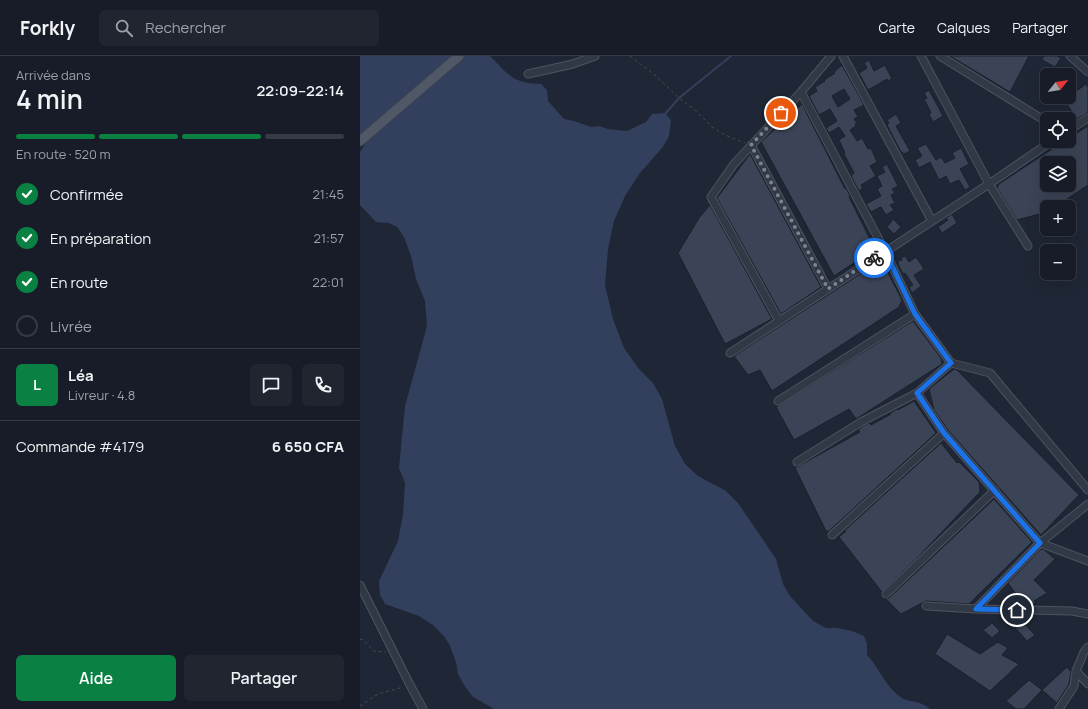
<!DOCTYPE html>
<html lang="fr">
<head>
<meta charset="utf-8">
<style>
	body { margin:0; font-family:Manrope,sans-serif; background:#202530; color:#f1f3f6; height:100vh; display:flex; flex-direction:column; font-size:15px; white-space:nowrap }
	* { box-sizing:border-box; margin:0 }
	p { font-size:13px; color:#9ea1a8 }
	.icon { flex:none; width:22px; height:22px; fill:none; stroke:currentColor; stroke-width:2; stroke-linecap:round; stroke-linejoin:round }
	.map { position:relative; flex:1; overflow:hidden }
	.panel { display:flex; flex-direction:column; background:#171c28; width:360px }
	.panel>* { flex:none }
	.needle { width:26px; rotate:60deg }
	.controls { position:absolute; left:680px; top:12px; display:grid; gap:8px }
	.controls a { display:grid; place-items:center; width:36px; height:36px; border-radius:6px; background:#171c28; box-shadow:0 4px 16px #0002,0 0 0 1px #363a45; font-size:20px }
	.pin { position:absolute; display:grid; place-items:center; width:34px; height:34px; color:#fff; margin:-17px; border:2px solid #fff; border-radius:50%; box-shadow:0 1px 4px #0007 }
	.courier { position:absolute; display:grid; place-items:center; width:40px; height:40px; margin:-20px; border:3px solid #1a73e8; border-radius:50%; background:#fff; color:#222; box-shadow:0 1px 5px #0007 }
	.headline em { font-style:normal; font-weight:600 }
	.headline div { display:flex; flex-direction:column-reverse }
	.headline { display:flex; align-items:center; justify-content:space-between; height:68px; padding:0 16px }
	h1 { font-size:26px; font-weight:600; line-height:30px }
	.bar { display:grid; grid-template-columns:repeat(4,1fr); gap:6px 4px; align-content:center; height:48px; padding:0 16px }
	.bar i { height:5px; border-radius:3px; background:#363a45 }
	.bar .on { background:#0b8043 }
	.bar p { grid-column:span 4 }
	.line { display:flex; align-items:center; gap:10px; padding:0 16px; border-top:1px solid #363a45 }
	.line div { flex:1 }
	.round { display:grid; place-items:center; flex:none; width:42px; height:42px; border-radius:6px; background:#202530 }
	ol { padding:0 16px; list-style:none }
	li { display:flex; align-items:center; gap:12px; height:44px }
	li p { margin-inline-start:auto }
	li .icon { padding:4px; border-radius:50%; background:#0b8043; color:#fff; stroke-width:4 }
	li:last-child { color:#9ea1a8 }
	li i { width:22px; height:22px; border:2px solid #363a45; border-radius:50% }
	.cta { display:flex; gap:8px; margin-top:auto; padding:8px 16px }
	.cta a { flex:1; height:46px; border-radius:6px; background:#0b8043; color:#fff; font-size:16px; font-weight:600; line-height:46px; text-align:center }
	.cta a+a { background:#202530; color:#f1f3f6 }
	header { display:flex; align-items:center; gap:24px; box-sizing:border-box; height:56px; padding:0 20px; background:#171c28; border-bottom:1px solid #363a45 }
	header strong { font-size:19px }
	nav { display:flex; gap:22px; margin-inline-start:auto; font-size:14px }
	.search { width:280px; height:36px; background:#202530; display:flex; align-items:center; gap:10px; box-sizing:border-box; padding:0 14px; border-radius:6px; color:#9ea1a8; font-size:15px }
	main { display:flex; flex:1; min-height:0 }
	.map>svg:first-child { display:block }
	.water { fill:#32405d }
	.lines { fill:none; stroke-linecap:round; stroke-linejoin:round }
	.stream { stroke:#32405d; stroke-width:2 }
	.building { fill:#3b4456; stroke:#1a202c; fill-rule:evenodd }
	.minor-casing { stroke:#4d5361; stroke-width:9 }
	.major-casing { stroke:#3c424f; stroke-width:11 }
	.path { stroke:#3e4f54; stroke-width:1; stroke-dasharray:3 3; stroke-linecap:butt }
	.minor { stroke:#323946; stroke-width:7 }
	.major { stroke:#505766; stroke-width:9 }
	.done { stroke:#7b8291; stroke-width:4; stroke-dasharray:0 7.2 }
	.route { stroke:#1a73e8; stroke-width:5 }
</style>
</head>
<body>
<header>
<strong>Forkly</strong>
<div class="search"><svg class="icon" aria-label="search" viewBox="0 0 24 24"><circle cx="10" cy="10" r="6"/><path d="M15 15l6 6"/></svg>Rechercher</div>
<nav><a>Carte</a><a>Calques</a><a>Partager</a></nav>
</header>
<main>
<section class="panel">
<div class="headline"><div><h1>4 min</h1><p>Arrivée dans</p></div><em>22:09–22:14</em></div>
<div class="bar"><i class="on"></i><i class="on"></i><i class="on"></i><i></i><p>En route · 520 m</p></div>
<ol>
<li><svg class="icon" aria-label="check" viewBox="0 0 24 24"><path d="M5 12l5 5 9-10"/></svg>Confirmée<p>21:45</p></li>
<li><svg class="icon" aria-label="check" viewBox="0 0 24 24"><path d="M5 12l5 5 9-10"/></svg>En préparation<p>21:57</p></li>
<li><svg class="icon" aria-label="check" viewBox="0 0 24 24"><path d="M5 12l5 5 9-10"/></svg>En route<p>22:01</p></li>
<li><i></i>Livrée</li>
</ol>
<div class="line" style="height:72px"><b class="round" style="background:#0b8043;color:#fff">L</b><div><b>Léa</b><p>Livreur · 4.8</p></div><a class="round"><svg class="icon" aria-label="chat" viewBox="0 0 24 24"><path d="M4 5h16v11H9l-5 4z"/></svg></a><a class="round"><svg class="icon" aria-label="phone" viewBox="0 0 24 24"><path d="M5 4h4l2 5-3 2q2 4 5 5l2-3 5 2v4C11 20 4 13 5 4z"/></svg></a></div>
<div class="line" style="height:52px"><div>Commande #4179</div><b>6 650 CFA</b></div>
<div class="cta"><a>Aide</a><a>Partager</a></div>
</section>
<div class="map">
<svg width="728" height="653" viewBox="0 0 728 653">
	<rect width="100%" height="100%" fill="#1f2635"/>
	<path class="water" d="M0,0H130C149,19 152,27 181,28L187,34L188,45L204,63L214,65L231,71L239,70L248,73L267,75L286,66L292,58L305,57L311,64L309,80L302,92L280,117L265,140L254,165L248,193L245,229L253,263L264,292L279,313L293,327L302,343L315,390L325,408L338,420L366,435L378,447L416,503L423,528L430,540L453,565L466,572H477L492,575L504,580L507,588V599C520,612 525,631 542,642C549,646 556,645 562,648C565,649 568,651 570,653H134L113,641L104,629L98,618L96,606L90,590L84,580L73,569L59,560L25,548L20,539L19,525L38,485L43,458L45,427L39,412L45,350L67,270L65,245L56,223L51,200L44,181L37,171L29,167L16,166L0,149V96L15,73L0,85Z"/>
	<g class="lines">
		<path class="stream" d="M305,58L319,42L371,0"/>
	</g>
	<path class="building" d="M590,0H669L650,36Z
		M684,0H697L701,2L695,11L682,4Z
		M509,4L514,15L525,9L532,23L528,25L527,23L508,34L499,17L507,12L504,7Z
		M482,9L504,49L494,54L498,61L494,63L497,67L495,68L496,70L490,74L497,85L502,82L508,93L511,92L517,106L510,110L516,120L501,129L503,132L499,135L491,120L494,117L484,98L485,97L479,84L485,80L479,71L469,77L466,72L477,65L470,53L459,59L449,40L457,35L455,31L465,25L464,24L475,17L474,16ZM484,33L490,43L478,51L472,40Z
		M726,28L728,31V57L717,63L704,44Z
		M569,34L583,60L573,66L569,58L571,57L564,43L567,42L564,37Z
		M442,48L485,133L486,132L490,140L489,141L515,193L474,220L401,86Z
		M536,58L541,67L536,70L550,95L544,98L542,96H541L527,69L529,67L527,64Z
		M728,70V129L695,151H687V156L657,164L637,132L639,128L704,85H709V82ZM687,107H709V129H687Z
		M566,88L576,104L581,101L585,107L595,102L592,97L601,92L609,108L600,113L610,131L605,134L599,124L590,128L586,120L579,124L570,106L559,112L555,104L562,100L557,92Z
		M390,98L461,231L421,258L357,142Z
		M527,108L538,130L532,133L535,137L531,139L535,147L530,149L534,154L526,159L521,151L511,156L506,148L521,140L517,133L522,130L517,120L525,116L522,111Z
		M350,149L412,263L365,288L318,197L339,162Z
		M592,158L597,167L582,177L578,171L588,164L586,162Z
		M533,163L541,171L534,178L527,171Z
		M545,200L549,206L556,201L564,213L554,219L561,230L552,237L549,231L553,229L545,217L543,218L539,210L538,205L542,204L541,202Z
		M511,211H525L542,244L539,251L412,335L400,314L388,319L374,300Z
		M553,265L581,302L582,308L496,363L489,353L434,384L416,351Z
		M594,313L597,314L719,439L681,479L588,374L574,354L569,333Z
		M554,345L576,377L469,475H466L435,412L500,376L498,374L503,370L509,367L511,369L531,358L530,357L537,353L538,354Z
		M581,387L597,407L599,406L619,426L620,436L560,499L522,536L479,481L486,475H484Z
		M634,443L672,486L609,548L566,545L541,558L526,543L529,542Z
		M683,493L695,503L674,524L687,537L674,545L676,546L672,549H664L648,527L680,494Z
		M657,560L675,579L667,585L651,567Z
		M632,567L640,575L632,582L623,574Z
		M587,578L620,598L638,586L648,592L642,599L659,608L630,635L575,598Z
		M707,611L711,616L709,628L697,647L682,634Z
		M669,624L682,634L664,653H656L646,645Z"/>
	<g class="lines">
		<g class="minor-casing">
			<path id="minor" d="M483,0L572,165
				M561,0L629,128L668,190
				M580,0L687,66
				M710,0L728,16
				M168,18L213,8L235,0
				M441,36L525,195L555,258L591,307L630,317L728,434
				M709,74L728,62
				M391,89L468,233
				M419,265L351,141L374,108L441,36L471,0
				M370,297L629,128L692,85
				M557,337L584,377L680,487L728,505
				M418,345L555,258
				M437,406L501,366L557,337L591,307
				M472,479L584,377
				M0,529L50,629L63,653
				M526,538L635,434
				M566,550L616,553L712,555L728,558
				M616,553L680,487L728,448
				M716,615L728,628
				M699,653L714,630L716,615L724,596L728,591"/>
		</g>
		<g class="major-casing">
			<path id="major" d="M0,85L99,0"/>
		</g>
		<path class="path" d="M270,0L296,20L319,42L335,54L352,71L365,79L385,87
			M0,583L4,584L13,595L26,596
			M0,650L18,638L43,631"/>
		<use href="#minor" class="minor"/>
		<use href="#major" class="major"/>
	</g>
	<g class="lines">
		<path class="done" d="M421,57L391,89L468,233L514,202"/>
		<path class="route" d="M514,202L525,195L555,258L591,307L557,337L584,377L680,487L616,553L657,554"/>
	</g>
</svg>
<div class="controls">
<a><svg class="needle" viewBox="-14 -14 28 28"><path d="M0-13l5 13h-10z" fill="#e53935"/><path d="M0 13l5-13h-10z" fill="#9ea1a8"/></svg></a>
<a><svg class="icon" aria-label="locate" viewBox="0 0 24 24"><circle cx="12" cy="12" r="6"/><path d="M12 2v4M12 18v4M2 12h4M18 12h4"/></svg></a>
<a><svg class="icon" aria-label="layers" viewBox="0 0 24 24"><path d="M12 4l9 5-9 5-9-5zM3 14l9 5 9-5"/></svg></a>
<a>+</a>
<a>−</a>
</div>
<div class="pin" style="left:421px;top:57px;background:#ea580c"><svg class="icon" aria-label="bag" viewBox="0 0 24 24"><path d="M5 8h14l-1 12H6zM9 8a3 3 0 0 1 6 0"/></svg></div>
<div class="pin" style="left:657px;top:554px;background:#1f2937"><svg class="icon" aria-label="home" viewBox="0 0 24 24"><path d="M3 11l9-7 9 7M6 9v11h12V9"/></svg></div>
<div class="courier" style="left:514px;top:202px"><svg class="icon" aria-label="bike" viewBox="0 0 24 24"><circle cx="6" cy="16" r="4"/><circle cx="18" cy="16" r="4"/><path d="M6 16l4-8h5l3 8M10 8l3 8H6M13 5h3"/></svg></div>
</div>
</main>
</body>
</html>
